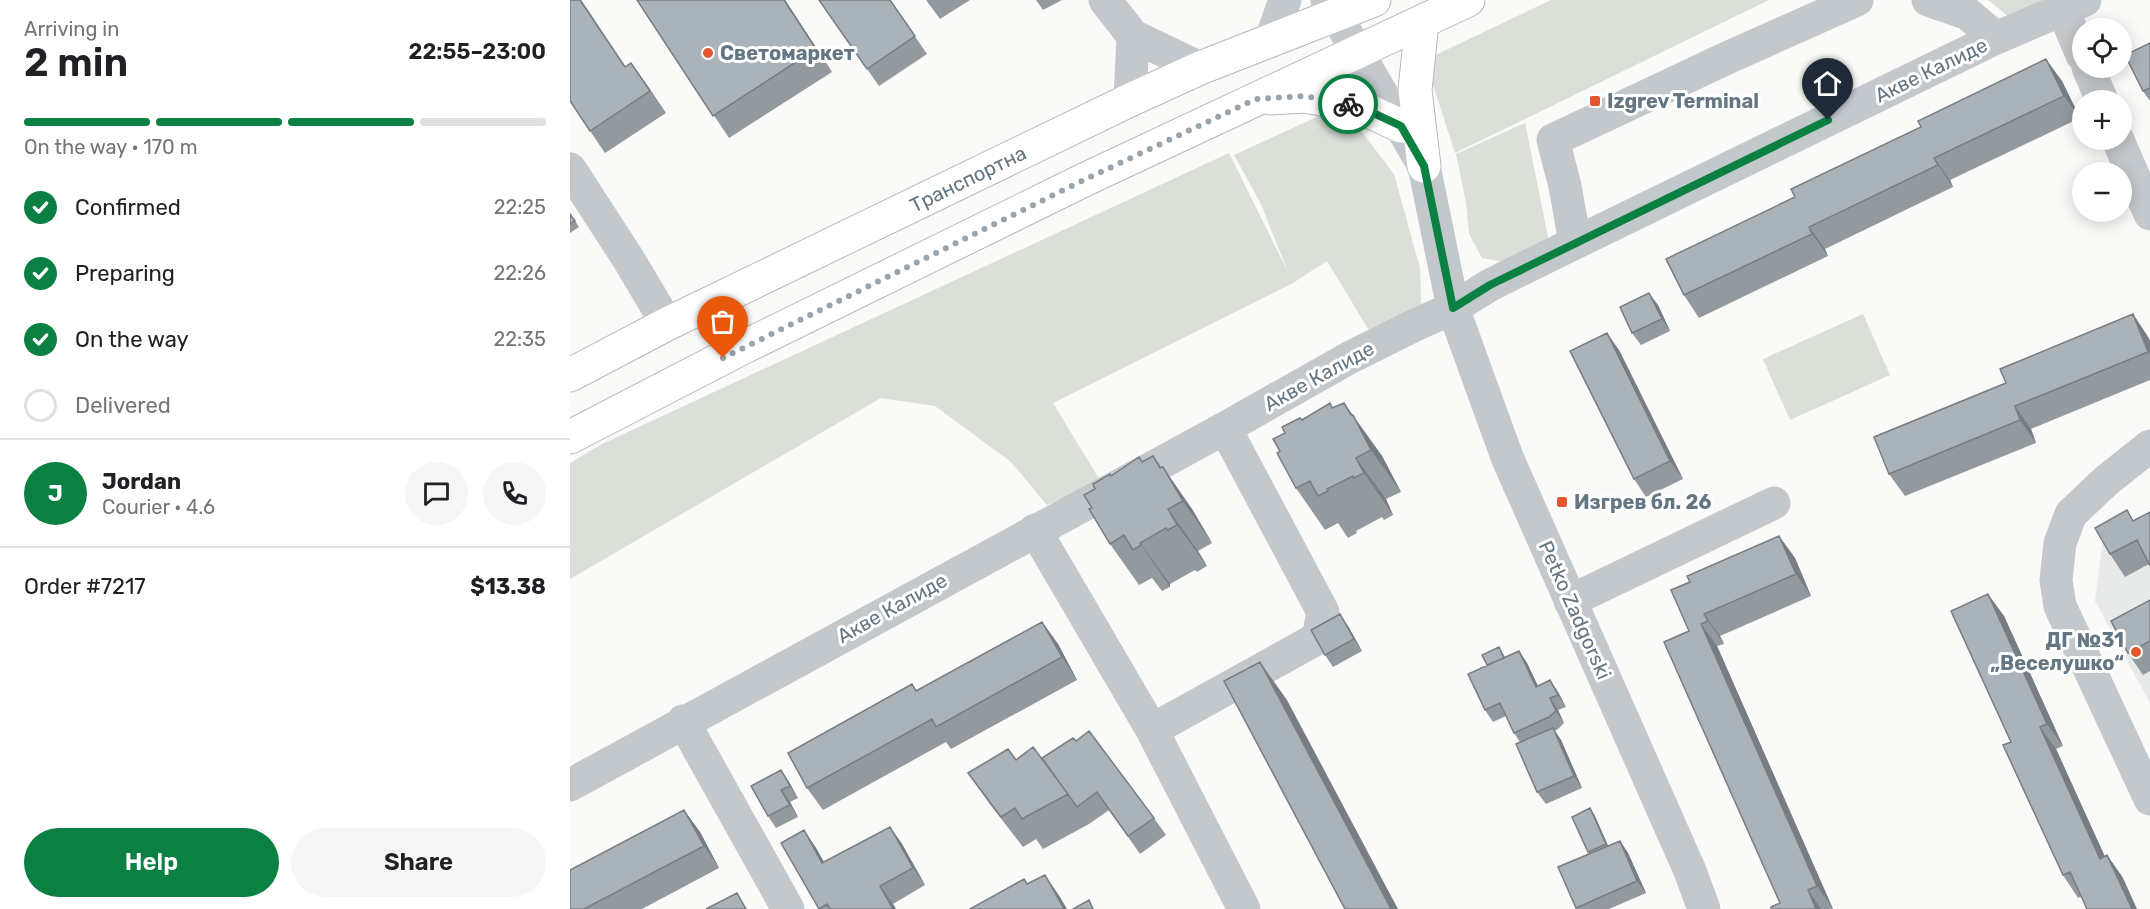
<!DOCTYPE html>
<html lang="en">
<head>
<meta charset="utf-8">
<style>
	body { margin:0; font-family:Rubik,sans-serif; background:#f6f6f6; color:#202124; height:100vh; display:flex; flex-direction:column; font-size:22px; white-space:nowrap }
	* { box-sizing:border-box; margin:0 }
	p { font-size:20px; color:#757577 }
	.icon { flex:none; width:33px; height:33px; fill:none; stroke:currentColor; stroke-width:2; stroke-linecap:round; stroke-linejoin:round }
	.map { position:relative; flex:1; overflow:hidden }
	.panel { display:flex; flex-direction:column; background:#fff; width:570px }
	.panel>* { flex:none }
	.controls { position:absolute; left:1502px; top:18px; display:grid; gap:12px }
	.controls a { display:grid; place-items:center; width:60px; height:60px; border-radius:50%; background:#fff; box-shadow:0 3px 15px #0003; font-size:30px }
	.pin { position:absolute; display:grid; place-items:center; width:51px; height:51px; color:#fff; margin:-62px -26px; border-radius:50% 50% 50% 0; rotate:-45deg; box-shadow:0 0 6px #0007 }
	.pin .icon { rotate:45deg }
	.courier { position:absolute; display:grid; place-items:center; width:60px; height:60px; margin:-30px; border:4px solid #0b8043; border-radius:50%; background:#fff; color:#222; box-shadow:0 2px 8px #0007 }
	.headline em { font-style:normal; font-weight:600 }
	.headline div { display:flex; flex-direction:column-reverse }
	.headline { display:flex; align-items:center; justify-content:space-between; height:102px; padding:0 24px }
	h1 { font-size:39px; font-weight:600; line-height:45px }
	.bar { display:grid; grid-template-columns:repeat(4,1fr); gap:9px 6px; align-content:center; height:72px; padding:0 24px }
	.bar i { height:8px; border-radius:4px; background:#e0e0e0 }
	.bar .current { background:#0b8043 }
	.bar p { grid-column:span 4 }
	.line { display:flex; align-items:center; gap:15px; padding:0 24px; border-top:2px solid #e0e0e0 }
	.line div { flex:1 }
	.round { display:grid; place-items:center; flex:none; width:63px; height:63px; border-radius:32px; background:#f6f6f6 }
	ol { padding:0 24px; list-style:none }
	li { display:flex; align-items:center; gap:18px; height:66px }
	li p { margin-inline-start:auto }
	li .icon { padding:6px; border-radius:50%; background:#0b8043; color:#fff; stroke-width:4 }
	li:last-child { color:#757577 }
	li i { width:33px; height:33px; border:3px solid #e0e0e0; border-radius:50% }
	.cta { display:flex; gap:12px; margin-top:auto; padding:12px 24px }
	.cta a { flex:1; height:69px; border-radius:36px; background:#0b8043; color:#fff; font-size:24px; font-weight:600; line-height:69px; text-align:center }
	.cta a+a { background:#f6f6f6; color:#202124 }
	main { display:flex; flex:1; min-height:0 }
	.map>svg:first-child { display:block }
	.built { fill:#e8e9e9 }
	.green { fill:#dadfd7 }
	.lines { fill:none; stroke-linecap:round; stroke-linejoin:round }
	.major-casing { stroke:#b5babe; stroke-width:35 }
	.minor { stroke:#c3c8cc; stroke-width:33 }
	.major { stroke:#fff; stroke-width:33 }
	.wall { fill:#929a9f }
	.shaded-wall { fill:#777d82 }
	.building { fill:#aab3b9; stroke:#777d82; stroke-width:1.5 }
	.done { stroke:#99a4ac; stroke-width:6; stroke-dasharray:0 10.8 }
	.route { stroke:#0b8043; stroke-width:8 }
	.poi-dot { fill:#e4572e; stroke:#fff; stroke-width:2 }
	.labels { text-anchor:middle; stroke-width:6; stroke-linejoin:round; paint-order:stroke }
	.poi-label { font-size:20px; font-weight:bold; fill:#657683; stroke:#fff; text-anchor:start }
	.street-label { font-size:20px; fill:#657683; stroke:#fff }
</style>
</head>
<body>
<main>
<section class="panel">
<div class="headline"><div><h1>2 min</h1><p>Arriving in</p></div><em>22:55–23:00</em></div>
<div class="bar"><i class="current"></i><i class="current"></i><i class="current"></i><i></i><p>On the way · 170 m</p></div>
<ol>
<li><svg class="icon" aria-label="check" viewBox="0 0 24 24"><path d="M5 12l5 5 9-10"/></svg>Confirmed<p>22:25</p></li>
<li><svg class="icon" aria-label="check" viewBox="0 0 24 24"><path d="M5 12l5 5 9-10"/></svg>Preparing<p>22:26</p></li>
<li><svg class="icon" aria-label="check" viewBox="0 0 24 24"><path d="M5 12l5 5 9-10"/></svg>On the way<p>22:35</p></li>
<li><i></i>Delivered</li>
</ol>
<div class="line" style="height:108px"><b class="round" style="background:#0b8043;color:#fff">J</b><div><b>Jordan</b><p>Courier · 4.6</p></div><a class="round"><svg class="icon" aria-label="chat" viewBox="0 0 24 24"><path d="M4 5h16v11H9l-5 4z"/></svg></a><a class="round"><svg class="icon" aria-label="phone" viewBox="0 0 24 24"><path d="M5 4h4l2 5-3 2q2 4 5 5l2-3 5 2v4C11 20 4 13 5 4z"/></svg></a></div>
<div class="line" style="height:78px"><div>Order #7217</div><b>$13.38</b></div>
<div class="cta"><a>Help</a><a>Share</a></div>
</section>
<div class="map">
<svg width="1580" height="909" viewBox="0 0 1580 909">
	<rect width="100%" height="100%" fill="#fafaf8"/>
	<path class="built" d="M1580,515V703L1525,601L1533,538Z"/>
	<path class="green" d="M981,0H1199L885,153L855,60Z
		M1418,0H1523L1448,37L1437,15Z
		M762,110L785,123L824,174L850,268L851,305L803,337L757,261L723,283L483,403L531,482L477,505L441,462L365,406L311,398L0,579V463L30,445L659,153L718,272L690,202L664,155Z
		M955,123L980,246L946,264L912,258L899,234L896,203L886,154Z
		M1293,314L1320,375L1220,420L1193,359Z"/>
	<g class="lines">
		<g class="major-casing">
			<path id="major" d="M852,22L845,90L854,166
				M700,98L735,96L786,105L831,126
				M0,375L97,324L560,100L630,68L804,0
				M0,437L172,348L516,179L898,0"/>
		</g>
		<path class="minor" d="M535,0L563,36L630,68
			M757,0L854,166L883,308L937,457L1120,871L1134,909
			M1358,0L1398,14L1426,38
			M1493,10L1512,55
			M700,42L715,0
			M1518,68L1532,100
			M560,100L563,36
			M1548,140L1580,214
			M0,169L59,260L97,324
			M1005,243L995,186L983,140L1157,58L1287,0
			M1580,446L1536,481L1501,514L1490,543L1486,580L1490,606L1580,799
			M465,530L582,730L674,909
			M1000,601L1204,503
			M113,721L218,909
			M582,730L748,638L753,612L655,428
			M0,785L655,428L779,358L843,326L883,308L920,285L1005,243L1426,38L1515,0"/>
		<use href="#major" class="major"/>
	</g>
	<path class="wall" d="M11,0L55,67L61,63L96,113L35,153L20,131Z
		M67,0H215L262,72L159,138Z
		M249,0H320L357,54L309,86Z
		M356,0H400L370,19Z
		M466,0H492L473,10Z
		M1580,43V101L1573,91Z
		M1492,81L1510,118L1380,180L1383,187L1255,249L1258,256L1129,318L1114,295L1225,197Z
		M0,213L9,227L0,233Z
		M1088,305L1100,331L1071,345L1062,333Z
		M1563,314L1578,337L1580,341V380L1461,429L1466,443L1335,496L1319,474Z
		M1049,350L1113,479L1076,497L1064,479Z
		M760,403L763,408L774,403L812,456L831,492L816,499L823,515L814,520L812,517L786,531L787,533L778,538L768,523L755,530L726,488L710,451L715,433L732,420Z
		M583,456L622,509L642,543L628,551L637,566L627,572L625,570L600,584V587L592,591L582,578L569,585L540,544L522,508L525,489L542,475L573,462Z
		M1564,520L1579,564L1555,577L1540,554Z
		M1209,536L1225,558L1241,596L1150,636L1154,644L1147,646L1263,909H1201L1210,903L1119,631L1120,582Z
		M1580,600V671L1573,675L1558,653Z
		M1434,616L1493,746L1486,749L1535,857L1537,855L1553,878L1508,898L1493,875L1441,742Z
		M472,622L488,644L507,680L381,749L376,742L253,810L237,788L342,684L347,691Z
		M778,626L792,651L763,667L755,655Z
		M929,647L935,657L949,651L957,663L968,686L980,680L988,692L996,707L988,710L994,723L988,729L985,731L991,740L1012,788L976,804L967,792L950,742L944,733L936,716L923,722L915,710L917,665Z
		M472,758L584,818L596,835L570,854L539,810L519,824L473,849L466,839L453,847L419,803L398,773Z
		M211,770L219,782L228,798L220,802L228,817L206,828L198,816Z
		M114,810L130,832L149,868L72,909H0Z
		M1024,814L1038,846L1050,841L1058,853L1076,893L1039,909H1007L1006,908L1019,854L1018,852Z
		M320,827L332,844L355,885L323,904L326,909H249L234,830L246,848L254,862Z"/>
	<path class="shaded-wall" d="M10,0H11L71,90L55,67Z
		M214,0H215L262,72L246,49Z
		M1476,59L1492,81L1510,118L1494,96Z
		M61,63L77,85L96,113L80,91Z
		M1364,158L1380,180L1383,187L1368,165Z
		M1239,227L1255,249L1258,256L1242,234Z
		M1079,293L1088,305L1100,331L1092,319Z
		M1563,314L1578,337L1580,341V354Z
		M1037,333L1049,350L1113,479L1100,461Z
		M774,403L812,456L831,492L801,450Z
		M1445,406L1461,429L1466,443L1450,420Z
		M583,456L604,486L593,467L622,509L642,543L590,468Z
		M786,458L816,499L823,515L794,473Z
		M598,509L628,551L637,566L607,525Z
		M1209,536L1225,558L1241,596L1226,574Z
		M570,543L600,584V587L571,545Z
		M1418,594L1434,616L1493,746L1477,724Z
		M770,614L778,626L792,651L784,639Z
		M1134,614L1150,636L1154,644L1138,621Z
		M472,622L488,644L507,680L492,657Z
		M1131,624L1147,646L1263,909L1247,886Z
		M949,651L957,663L974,699L966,687Z
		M690,662L717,700L828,909H821Z
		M980,680L988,692L996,707L988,695Z
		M980,698L988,710L994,723L986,711Z
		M1470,727L1486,749L1546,881L1530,859Z
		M983,728L991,740L1012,788L1004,776Z
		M211,770L219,782L228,798L220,786Z
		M211,790L220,802L228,817L220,805Z
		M1020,808L1024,814L1040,850L1036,844Z
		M114,810L130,832L149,868L134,846Z
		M320,827L332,844L355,885L343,868Z
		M234,830L246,848L264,880L252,863Z
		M1050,841L1058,853L1076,893L1067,881Z
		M1537,855L1553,878L1567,909H1562Z
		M475,875L490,897L497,909H494Z
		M310,886L323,904L326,909H323Z
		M1238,890L1251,909H1246Z"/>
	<path class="building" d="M0,0H10L55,67L61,63L80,91L20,131L0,101Z
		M67,0H214L246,49L143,116Z
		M249,0H320L345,36L297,69Z
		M1580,43V88L1573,91L1555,55Z
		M1476,59L1494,96L1364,158L1368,165L1239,227L1242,234L1114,295L1096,259L1225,197L1221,189L1351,127L1348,121Z
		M0,214L5,221L0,224Z
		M1079,293L1092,319L1062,333L1050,307Z
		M1563,314L1578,352L1445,406L1450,420L1319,474L1304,437L1436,383L1430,369Z
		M1037,333L1100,461L1064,479L1000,351Z
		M760,403L762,408L774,403L781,415H783L801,450L786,458L794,473L784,478L783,476L757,489L758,491L748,496L740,481L726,488L707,453L710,451L703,439L715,433L712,427L730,418L732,420Z
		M583,456L590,468L593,467L613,501L598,509L607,525L598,530L596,528L570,543L571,545L563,550L554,535L540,544L519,509L522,508L514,495L525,489L523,484L540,474L541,476L569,457L572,462Z
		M1557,510L1563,521L1580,512V566L1567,540L1540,554L1525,528Z
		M1209,536L1226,574L1134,614L1138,621L1131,624L1247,886L1238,890L1246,909H1201V907L1210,903L1094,642L1119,631L1101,590L1120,582L1117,576Z
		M1418,594L1477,724L1470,727L1530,859L1537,855L1562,909H1517L1500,872L1493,875L1433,745L1441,742L1381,611Z
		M1580,600V641L1558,653L1541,621Z
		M770,614L784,639L755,655L741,630Z
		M472,622L492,657L366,727L362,719L237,788L218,753L342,684L346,691Z
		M929,647L934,658L917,665L912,655Z
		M949,651L966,687L980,680L988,695L980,698L986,711L979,717L944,733L930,703L915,710L898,674Z
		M690,662L821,909H775L654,681Z
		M983,728L1004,776L967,792L946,744Z
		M519,731L584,818L558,836L527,792L507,807L472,758L503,738L506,741Z
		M463,747L498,794L452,819L445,808L431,817L398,773L438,749L446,760Z
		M211,770L220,786L211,790L220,805L198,816L181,786Z
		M1020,808L1036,844L1018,852L1002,817Z
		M114,810L134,846L14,909H0V870Z
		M320,827L343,868L310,886L323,909H260L257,904L249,909L211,843L234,830L252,863Z
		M1050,841L1067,881L1006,908L988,867Z
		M475,875L494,909H400L454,879L457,884Z
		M167,893L176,909H136Z
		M519,900L523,909H503Z"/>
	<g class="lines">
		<path class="done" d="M153,358L516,179L686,99L735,96L778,104"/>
		<path class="route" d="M778,104L786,105L831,126L854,166L883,308L920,285L1258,120"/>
	</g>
	<g class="poi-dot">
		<circle cx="138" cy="53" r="6"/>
		<rect x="1019" y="95" width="12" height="12" rx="3"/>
		<rect x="986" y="496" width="12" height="12" rx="3"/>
		<circle cx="1566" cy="652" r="6"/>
	</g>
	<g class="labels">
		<g class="poi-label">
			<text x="150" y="60">Светомаркет</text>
			<text x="1037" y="108">Izgrev Terminal</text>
			<text x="1004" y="509">Изгрев бл. 26</text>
			<text x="1554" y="647" text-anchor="end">ДГ №31<tspan x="1554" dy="23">„Веселушко“</tspan></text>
		</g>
		<g class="street-label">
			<text transform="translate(1361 70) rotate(-26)" y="7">Акве Калиде</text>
			<text transform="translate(398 179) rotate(-26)" y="7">Транспортна</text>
			<text transform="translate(749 376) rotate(-29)" y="7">Акве Калиде</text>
			<text transform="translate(322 608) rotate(-29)" y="7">Акве Калиде</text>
			<text transform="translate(1005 610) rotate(66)" y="7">Petko Zadgorski</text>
		</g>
	</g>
</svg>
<div class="controls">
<a><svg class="icon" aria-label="locate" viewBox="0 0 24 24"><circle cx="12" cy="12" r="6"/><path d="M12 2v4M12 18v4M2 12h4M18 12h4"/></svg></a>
<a>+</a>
<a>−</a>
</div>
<div class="pin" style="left:153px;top:358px;background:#ea580c"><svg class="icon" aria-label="bag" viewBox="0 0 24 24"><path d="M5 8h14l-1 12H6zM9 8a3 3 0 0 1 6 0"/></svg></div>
<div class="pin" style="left:1258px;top:120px;background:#1f2937"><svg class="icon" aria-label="home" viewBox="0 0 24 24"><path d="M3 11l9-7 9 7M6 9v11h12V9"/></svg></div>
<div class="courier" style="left:778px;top:104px"><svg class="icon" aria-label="bike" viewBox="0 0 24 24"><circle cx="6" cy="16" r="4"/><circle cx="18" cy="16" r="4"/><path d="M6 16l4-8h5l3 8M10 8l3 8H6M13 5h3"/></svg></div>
</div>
</main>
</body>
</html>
